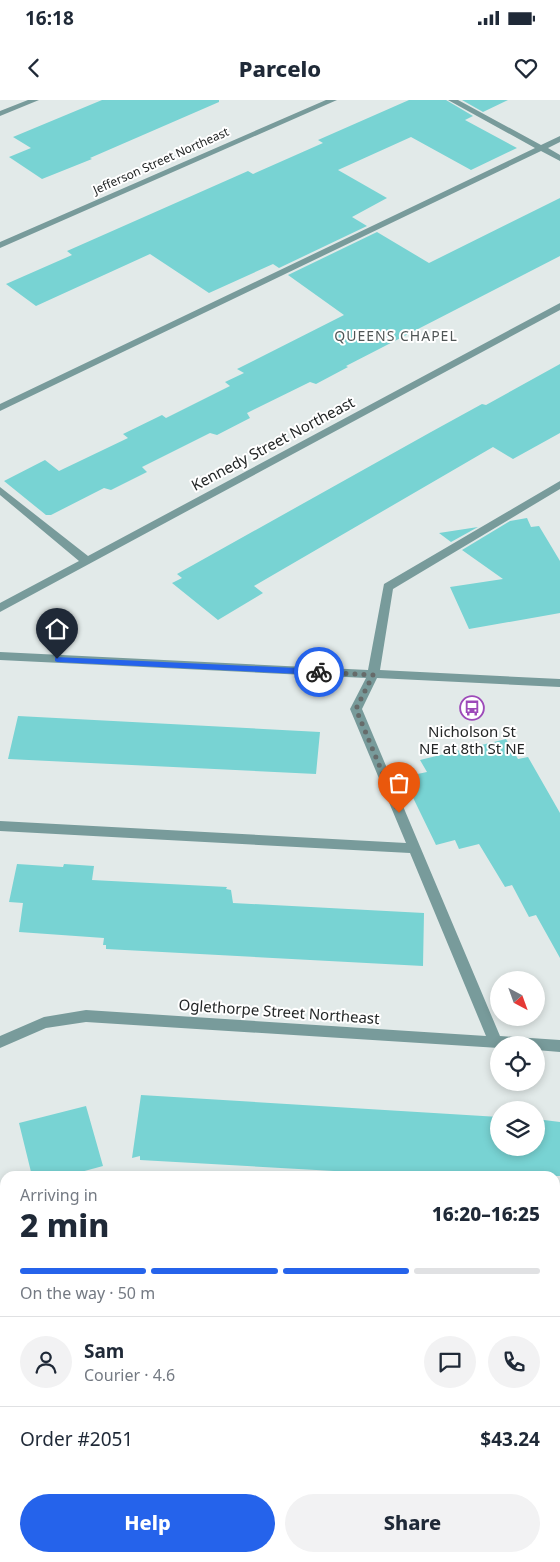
<!DOCTYPE html>
<html lang="en">
<head>
<meta charset="utf-8">
<style>
	body { margin:0; font-family:"Noto Sans",sans-serif; background:#f2f2f3; color:#1f2937; height:100vh; display:flex; flex-direction:column; font-size:19px; white-space:nowrap }
	* { box-sizing:border-box; margin:0 }
	p { font-size:16px; color:#747a83 }
	.icon { flex:none; width:28px; height:28px; fill:none; stroke:currentColor; stroke-width:2; stroke-linecap:round; stroke-linejoin:round }
	.map { position:relative; flex:1; overflow:hidden }
	.panel { position:absolute; left:0px; top:1071px; width:560px; height:391px; display:flex; flex-direction:column; background:#fff; border-radius:15px 15px 0 0; box-shadow:0 2px 8px #0003 }
	.panel>* { flex:none }
	.needle { width:32px; rotate:139deg }
	.buttons { position:absolute; left:490px; top:871px; display:grid; gap:10px }
	.buttons a { display:grid; place-items:center; width:55px; height:55px; border-radius:50%; background:#fff; box-shadow:0 2px 8px #0003; font-size:25px }
	.pin { position:absolute; display:grid; place-items:center; width:42px; height:42px; color:#fff; margin:-51px -21px; border-radius:50% 50% 50% 0; rotate:-45deg; box-shadow:0 0 5px #0007 }
	.pin .icon { rotate:45deg }
	.courier { position:absolute; display:grid; place-items:center; width:50px; height:50px; margin:-25px; border:4px solid #2563eb; border-radius:50%; background:#fff; color:#222; box-shadow:0 1px 6px #0007 }
	.summary em { font-style:normal; font-weight:800 }
	.summary div { display:flex; flex-direction:column-reverse }
	.summary { display:flex; align-items:center; justify-content:space-between; height:85px; padding:0 20px }
	h1 { font-size:32px; font-weight:800; line-height:38px }
	.bar { display:grid; grid-template-columns:repeat(4,1fr); gap:8px 5px; align-content:center; height:60px; padding:0 20px }
	.bar i { height:6px; border-radius:4px; background:#e0e1e3 }
	.bar .on { background:#2563eb }
	.bar p { grid-column:span 4 }
	.line { display:flex; align-items:center; gap:12px; padding:0 20px; border-top:1px solid #e0e1e3 }
	.line div { flex:1 }
	.round { display:grid; place-items:center; flex:none; width:52px; height:52px; border-radius:26px; background:#f2f2f3 }
	.action { display:flex; gap:10px; margin-top:auto; padding:10px 20px }
	.action a { flex:1; height:58px; border-radius:30px; background:#2563eb; color:#fff; font-size:20px; font-weight:800; line-height:58px; text-align:center }
	.action a+a { background:#f2f2f3; color:#1f2937 }
	.status { display:flex; justify-content:space-between; align-items:center; height:35px; padding:0 25px; background:#fff; direction:ltr }
	.status svg { height:14px; fill:currentColor }
	header { display:flex; justify-content:space-between; align-items:center; height:65px; padding:0 20px; background:#fff; font-size:22px; font-weight:800 }
	.map>svg:first-child { display:block }
	.building { fill:#78d3d3 }
	.lines { fill:none; stroke-linecap:round; stroke-linejoin:round }
	.minor { fill:#789b9b; fill-rule:evenodd }
	.route { fill:#2563eb }
	.done { stroke:#666b6a; stroke-width:5; stroke-dasharray:0 9 }
	.labels { text-anchor:middle; stroke-width:4; stroke-linejoin:round; paint-order:stroke }
	.far-street-label { font-size:12px; fill:#232626; stroke:#fff }
	.far-neighbourhood-label { font-size:14px; letter-spacing:1px; fill:#505656; stroke:#fff }
	.street-label { font-size:15px; fill:#232626; stroke:#fff }
	.poi-label { font-size:15px; fill:#232626; stroke:#fff }
</style>
</head>
<body>
<div class="status"><b>16:18</b><svg viewBox="0 0 49 12"><path d="M0 12V9h3v3zM5 12V6h3v6zM10 12V3h3v9zM15 12V0h3v12zM26 1h20v11H26zM47 4h2v5h-2z"/></svg></div>
<header><svg class="icon" aria-label="back" viewBox="0 0 24 24"><path d="M15 5l-7 7 7 7"/></svg>Parcelo<svg class="icon" aria-label="heart" viewBox="0 0 24 24"><path d="M12 20l-8-8c-3-5 5-10 8-4 3-6 11-1 8 4z"/></svg></header>
<div class="map">
<svg width="560" height="1462" viewBox="0 0 560 1462">
	<rect width="100%" height="100%" fill="#e2eae9"/>
	<path class="building" d="M102,0H219V2L90,58L92,59L42,79L9,57L31,48L13,37Z
		M409,0H446L473,16L465,20L517,48L471,70L411,37L338,70L387,98L352,117L367,126L279,168L273,164L209,193L150,154L36,206L6,184L72,155L67,151L248,71L253,74L323,43L318,40Z
		M462,0H508L483,12Z
		M560,98V156L346,266L348,267L316,284L310,282L247,313L250,318L217,335L210,333L142,367L147,372L111,390L104,388L51,415H46L4,381L45,360L59,371L128,338L123,334L162,315L166,318L230,286L225,282L244,273L237,269L344,215L288,175L377,132L429,163Z
		M560,264V333L513,359L493,347L254,486L263,493L218,520L172,483L182,478L177,474L431,332L482,304L486,305Z
		M527,418L531,427L539,426L560,461V513L469,529L450,487L503,479L462,450L510,421Z
		M478,427L451,442L439,433Z
		M18,616L320,632L316,674L8,659Z
		M506,639L518,659L528,657L560,713V858L536,815L529,817L512,785L505,787L479,744L459,749L455,740L436,745L403,677L427,672L420,660Z
		M17,764L63,767L64,764L94,766L92,780L227,787L226,789L231,790L233,803L424,813L423,866L106,849V845H103L104,838L19,832L23,803L9,802Z
		M141,995L499,1017V1048H536V1019L560,1022V1076H423L140,1060V1056L132,1058Z
		M86,1006L103,1066L66,1076H32L19,1023Z"/>
	<g class="lines">
		<path class="minor" d="M28,0H39L0,16V11Z
			M326,0H337L0,148V142Z
			M448,0H458L541,45L560,36V42L548,48L560,55V61L541,51L0,311V304L535,48Z
			M560,203V210L0,512V503L79,461L0,395V387L88,456Z
			M560,381V389L393,489L380,570L560,579V587L377,578L362,609L500,936L560,940V952L536,950V945H499V948L86,922L46,928L0,948V936L44,917L86,910L486,936L410,753L0,731V721L406,743L350,609L366,578L0,560V552L368,570L384,484Z
			M555,1179H560V1193H555Z
			M5,1215V1231L0,1233V1217Z
			M0,1428H5V1444H0Z
			M290,1458H367L368,1462H291Z"/>
	</g>
	<path class="route" d="M55,557L319,569L323,572L319,575L57,562L55,561Z"/>
	<g class="lines">
		<path class="done" d="M319,572L373,575L356,609L399,713"/>
	</g>
	<defs>
		<g id="bus-ring" transform="scale(1.25)"><circle r="9.5" fill="#fff" stroke="#9d4ab9" stroke-width="1.5"/><path d="M-5-6H5V4H4V6H2V4H-2V6H-4V4H-5ZM-3.5-4V0h7V-4ZM-3.5 1.2v1.5H-2V1.2ZM2 1.2v1.5H3.5V1.2Z" fill="#9d4ab9"/></g>
	</defs>
	<g fill-rule="evenodd">
		<use href="#bus-ring" x="472" y="608"/>
	</g>
	<g class="labels">
		<g class="far-street-label">
			<text transform="translate(161 61) rotate(-24)" y="4">Jefferson Street Northeast</text>
		</g>
		<g class="far-neighbourhood-label">
			<text x="396" y="241">QUEENS CHAPEL</text>
		</g>
		<g class="street-label">
			<text transform="translate(273 344) rotate(-28)" y="5">Kennedy Street Northeast</text>
			<text transform="translate(279 912) rotate(4)" y="5">Oglethorpe Street Northeast</text>
		</g>
		<g class="poi-label">
			<text x="472" y="637">Nicholson St<tspan x="472" dy="17">NE at 8th St NE</tspan></text>
		</g>
	</g>
</svg>
<div class="buttons">
<a><svg class="needle" viewBox="-14 -14 28 28"><path d="M0-13l5 13h-10z" fill="#e53935"/><path d="M0 13l5-13h-10z" fill="#747a83"/></svg></a>
<a><svg class="icon" aria-label="locate" viewBox="0 0 24 24"><circle cx="12" cy="12" r="6"/><path d="M12 2v4M12 18v4M2 12h4M18 12h4"/></svg></a>
<a><svg class="icon" aria-label="layers" viewBox="0 0 24 24"><path d="M12 4l9 5-9 5-9-5zM3 14l9 5 9-5"/></svg></a>
</div>
<div class="pin" style="left:399px;top:713px;background:#ea580c"><svg class="icon" aria-label="bag" viewBox="0 0 24 24"><path d="M5 8h14l-1 12H6zM9 8a3 3 0 0 1 6 0"/></svg></div>
<div class="pin" style="left:57px;top:559px;background:#1f2937"><svg class="icon" aria-label="home" viewBox="0 0 24 24"><path d="M3 11l9-7 9 7M6 9v11h12V9"/></svg></div>
<div class="courier" style="left:319px;top:572px"><svg class="icon" aria-label="bike" viewBox="0 0 24 24"><circle cx="6" cy="16" r="4"/><circle cx="18" cy="16" r="4"/><path d="M6 16l4-8h5l3 8M10 8l3 8H6M13 5h3"/></svg></div>
<section class="panel">
<div class="summary"><div><h1>2 min</h1><p>Arriving in</p></div><em>16:20–16:25</em></div>
<div class="bar"><i class="on"></i><i class="on"></i><i class="on"></i><i></i><p>On the way · 50 m</p></div>
<div class="line" style="height:90px"><a class="round"><svg class="icon" aria-label="person" viewBox="0 0 24 24"><circle cx="12" cy="8" r="4"/><path d="M4 21q1-7 8-7t8 7"/></svg></a><div><b>Sam</b><p>Courier · 4.6</p></div><a class="round"><svg class="icon" aria-label="chat" viewBox="0 0 24 24"><path d="M4 5h16v11H9l-5 4z"/></svg></a><a class="round"><svg class="icon" aria-label="phone" viewBox="0 0 24 24"><path d="M5 4h4l2 5-3 2q2 4 5 5l2-3 5 2v4C11 20 4 13 5 4z"/></svg></a></div>
<div class="line" style="height:65px"><div>Order #2051</div><b>$43.24</b></div>
<div class="action"><a>Help</a><a>Share</a></div>
</section>
</div>
</body>
</html>
